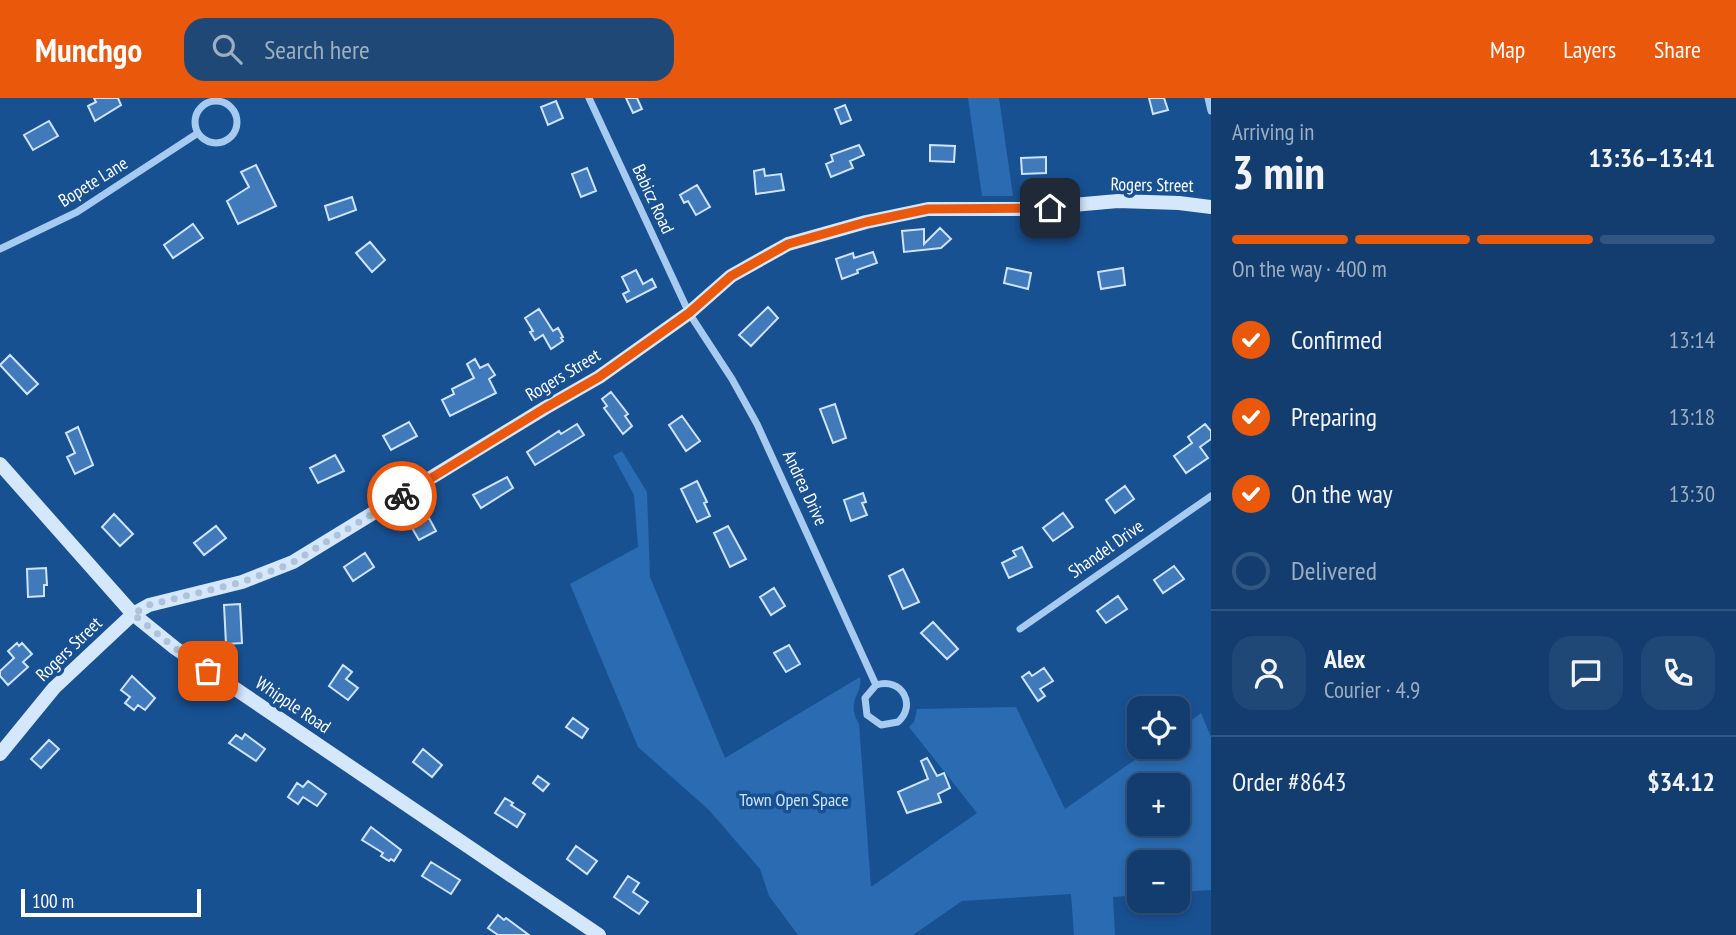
<!DOCTYPE html>
<html lang="en">
<head>
<meta charset="utf-8">
<style>
	body { margin:0; font-family:"PT Sans Narrow",sans-serif; background:#1f4876; color:#f1f3f6; height:100vh; display:flex; flex-direction:column; font-size:26px; white-space:nowrap }
	* { box-sizing:border-box; margin:0 }
	p { font-size:23px; color:#9caec2 }
	.icon { flex:none; width:38px; height:38px; fill:none; stroke:currentColor; stroke-width:2; stroke-linecap:round; stroke-linejoin:round }
	.map { position:relative; flex:1; overflow:hidden }
	.sheet { display:flex; flex-direction:column; background:#123d6e; width:525px }
	.sheet>* { flex:none }
	.tools { position:absolute; left:1127px; top:598px; display:grid; gap:14px }
	.tools a { display:grid; place-items:center; width:63px; height:63px; border-radius:14px; background:#123d6e; box-shadow:0 4px 10px #0003,0 0 0 2px #315681; font-size:35px }
	.scale { position:absolute; left:21px; bottom:18px; width:180px; box-sizing:border-box; padding-left:7px; border:4px solid #fff; border-top:0; font-size:19px; line-height:24px; white-space:nowrap; color:#fff; -webkit-text-stroke:5px #185192; paint-order:stroke }
	.pin { position:absolute; display:grid; place-items:center; width:60px; height:60px; color:#fff; margin:-30px; border-radius:14px; box-shadow:0 4px 10px #0006 }
	.courier { position:absolute; display:grid; place-items:center; width:70px; height:70px; margin:-35px; border:5px solid #ea580c; border-radius:50%; background:#fff; color:#222; box-shadow:0 2px 9px #0007 }
	.summary em { font-style:normal; font-weight:700 }
	.summary div { display:flex; flex-direction:column-reverse }
	.summary { display:flex; align-items:center; justify-content:space-between; height:119px; padding:0 21px }
	h1 { font-size:46px; font-weight:700; line-height:52px }
	.bar { display:grid; grid-template-columns:repeat(4,1fr); gap:10px 7px; align-content:center; height:84px; padding:0 21px }
	.bar i { height:9px; border-radius:5px; background:#315681 }
	.bar .active { background:#ea580c }
	.bar p { grid-column:span 4 }
	.line { display:flex; align-items:center; gap:18px; padding:0 21px; border-top:2px solid #315681 }
	.line div { flex:1 }
	.round { display:grid; place-items:center; flex:none; width:74px; height:74px; border-radius:21px; background:#1f4876 }
	ol { padding:0 21px; list-style:none }
	li { display:flex; align-items:center; gap:21px; height:77px }
	li p { margin-inline-start:auto }
	li .icon { padding:7px; border-radius:50%; background:#ea580c; color:#fff; stroke-width:4 }
	li:last-child { color:#9caec2 }
	li i { width:38px; height:38px; border:4px solid #315681; border-radius:50% }
	header { display:flex; align-items:center; gap:42px; box-sizing:border-box; height:98px; padding:0 35px; background:#ea580c; color:#fff }
	header strong { font-size:33px }
	nav { display:flex; gap:38px; margin-inline-start:auto; font-size:24px }
	.search { width:490px; height:63px; background:#1f4876; display:flex; align-items:center; gap:18px; box-sizing:border-box; padding:0 24px; border-radius:21px; color:#9caec2; font-size:26px }
	main { display:flex; flex:1; min-height:0 }
	.map>svg:first-child { display:block }
	.green { fill:#2a6bb1; fill-rule:evenodd }
	.building { fill:#407aba; stroke:#cee4fb; stroke-width:2 }
	.lines { fill:none; stroke-linecap:round; stroke-linejoin:round }
	.street { stroke:#a7caf0; stroke-width:7 }
	.secondary { stroke:#d5e7fb; stroke-width:14 }
	.done { stroke:#aec2d9; stroke-width:7; stroke-dasharray:0 12.6 }
	.route { stroke:#ea580c; stroke-width:9 }
	.labels { text-anchor:middle; stroke-width:7; stroke-linejoin:round; paint-order:stroke }
	.street-label { font-size:18px; fill:#fff; stroke:#185192 }
	.park-label { font-size:18px; fill:#cee4fb; stroke:#185192 }
</style>
</head>
<body>
<header>
<strong>Munchgo</strong>
<div class="search"><svg class="icon" aria-label="search" viewBox="0 0 24 24"><circle cx="10" cy="10" r="6"/><path d="M15 15l6 6"/></svg>Search here</div>
<nav><a>Map</a><a>Layers</a><a>Share</a></nav>
</header>
<main>
<div class="map">
<svg width="1211" height="837" viewBox="0 0 1211 837">
	<rect width="100%" height="100%" fill="#185192"/>
	<path class="green" d="M968,0H999L1013,98H982Z
		M622,353L647,394L650,479L725,660L860,579C863,598 845,601 859,626L871,789L977,715L909,629L914,624L917,611L1016,609L1065,711L1153,649H1178V632L1201,615L1211,639V792L1178,794V765H1139V797L1113,799L1115,837H1074L1071,796L962,803L913,837H798L769,798L760,771L709,712L638,649L570,486L638,449L634,397L613,358ZM1139,688H1178V726H1139Z"/>
	<path class="building" d="M94,0H118L121,7L95,23L88,8L96,4Z
		M626,0H637L642,11L633,15Z
		M1149,0H1164L1168,12L1153,16Z
		M556,3L563,20L548,27L541,9Z
		M845,7L851,22L841,26L835,11Z
		M49,23L58,38L33,52L24,37Z
		M859,47L864,57L850,63L853,70L831,79L826,66L833,63L831,57Z
		M930,47L955,48L954,64L930,63Z
		M1046,59V75L1022,76L1021,60Z
		M256,67L276,108L238,126L227,103L249,89L241,74Z
		M587,70L596,93L581,99L572,76Z
		M764,71L765,78L781,76L784,92L756,96L754,73Z
		M697,87L710,109L696,117L688,103L684,105L680,97Z
		M352,99L356,112L329,122L325,108Z
		M193,126L203,140L173,160L164,147Z
		M940,130L951,141L941,150L904,154L902,133L924,131V146Z
		M370,144L385,162L372,174L356,155Z
		M873,154L877,165L857,172L858,175L842,181L836,161L853,155L854,160Z
		M1007,170L1031,175L1028,191L1004,185Z
		M1123,170L1125,187L1101,191L1098,174Z
		M636,172L643,186L652,181L656,189L627,204L623,196L629,193L622,179Z
		M768,209L778,220L751,248L739,237Z
		M539,211L553,233L558,230L563,239L561,240L563,243L551,251L543,237L535,242L530,234L533,233L525,220Z
		M10,257L38,286L27,296L0,267Z
		M475,261L480,270L488,266L495,277L489,281L496,295L450,318L442,302L454,296L452,291L474,280L467,266Z
		M611,294L628,316L625,318L632,328L623,336L604,310L607,308L602,301Z
		M835,306L846,340L833,345L820,311Z
		M682,318L700,343L686,353L669,327Z
		M409,324L417,338L391,352L383,338Z
		M577,326L584,337L535,367L527,354L559,333L561,336Z
		M1205,326L1211,333V341L1200,349L1208,360L1186,375L1174,358L1192,345L1188,339Z
		M78,329L93,367L75,376L67,359L75,355L66,335Z
		M335,357L344,373L318,385L310,370Z
		M507,379L513,390L481,410L473,397Z
		M697,383L707,404L704,405L710,418L697,424L681,391Z
		M1125,388L1134,401L1115,415L1106,402Z
		M863,395L866,404L862,405L867,417L851,423L844,402Z
		M1063,415L1073,429L1053,443L1043,430Z
		M114,416L133,436L120,448L102,429Z
		M429,420L436,433L419,442L412,430Z
		M216,428L226,440L204,457L194,445Z
		M728,428L746,461L730,469L714,435Z
		M1022,449L1032,469L1009,480L1002,465L1016,458L1013,453Z
		M365,455L374,469L353,483L344,469Z
		M1174,468L1184,481L1163,495L1154,482Z
		M46,470L47,487H44V498L28,499L27,471Z
		M903,471L919,504L903,511L889,478Z
		M774,490L785,508L771,517L760,499Z
		M1118,498L1127,511L1106,525L1097,513Z
		M240,506L242,545L226,546L224,507Z
		M933,524L958,551L947,561L921,535Z
		M17,545L19,548L22,545L32,556L23,564L28,569L8,587L0,578V573L14,560L8,553Z
		M789,547L800,566L786,574L774,555Z
		M343,567L352,574L346,581L358,590L348,602L329,588Z
		M1044,570L1053,583L1040,591L1045,598L1038,603L1022,579L1029,574L1032,578Z
		M132,578L155,600L145,612L138,607L134,612L125,605L130,599L121,592Z
		M573,620L588,631L582,640L566,629Z
		M245,636L265,651L256,663L229,645L236,637L242,641Z
		M49,642L59,651L41,670L31,661Z
		M423,651L442,667L432,679L413,664Z
		M927,660L937,678L944,675L950,690L938,696L941,704L907,715L898,694L928,681L921,663Z
		M538,678L549,686L543,693L533,685Z
		M308,683L326,696L317,708L303,699L298,706L288,699L297,685L303,689Z
		M505,700L513,705L511,707L525,716L517,729L495,715Z
		M371,729L401,752L394,763L391,761L389,763L381,758L383,755L362,742Z
		M576,748L597,763L587,776L567,761Z
		M431,764L460,782L451,796L422,778Z
		M628,778L639,785L633,794L648,804L639,816L614,799Z
		M498,817L504,822L506,820L529,837H498L488,830Z"/>
	<g class="lines">
		<path class="street" d="M589,0L689,215L732,281L757,326L876,587L865,600L867,617L881,627L898,624C917,607 902,579 876,587
			M1208,0L1211,13
			M195 24a21 21 0 1 1 42 0a21 21 0 1 1-42 0Z
			M0,151L77,114L198,35
			M1020,531L1211,398"/>
		<path class="secondary" d="M0,366L133,516L175,550L599,837
			M0,656L54,590L133,516L149,507L242,484L293,464L545,310L599,279L689,215L731,178L788,146L866,124L928,111H1028L1118,103L1179,105L1211,109"/>
	</g>
	<g class="lines">
		<path class="done" d="M208,573L175,550L133,516L149,507L242,484L290,466L402,398"/>
		<path class="route" d="M402,398L545,310L599,279L689,215L731,178L788,146L866,124L928,111L1050,110"/>
	</g>
	<g class="labels">
		<g class="street-label">
			<text transform="translate(93 84) rotate(-32)" y="6">Bopete Lane</text>
			<text transform="translate(1152 87) rotate(1)" y="6">Rogers Street</text>
			<text transform="translate(653 101) rotate(65)" y="6">Babicz Road</text>
			<text transform="translate(563 277) rotate(-31)" y="6">Rogers Street</text>
			<text transform="translate(805 390) rotate(65)" y="6">Andrea Drive</text>
			<text transform="translate(1106 451) rotate(-35)" y="6">Shandel Drive</text>
			<text transform="translate(69 551) rotate(-44)" y="6">Rogers Street</text>
			<text transform="translate(293 607) rotate(34)" y="6">Whipple Road</text>
		</g>
		<g class="park-label">
			<text x="794" y="708">Town Open Space</text>
		</g>
	</g>
</svg>
<div class="tools">
<a><svg class="icon" aria-label="locate" viewBox="0 0 24 24"><circle cx="12" cy="12" r="6"/><path d="M12 2v4M12 18v4M2 12h4M18 12h4"/></svg></a>
<a>+</a>
<a>−</a>
</div>
<div class="scale">100 m</div>
<div class="pin" style="left:208px;top:573px;background:#ea580c"><svg class="icon" aria-label="bag" viewBox="0 0 24 24"><path d="M5 8h14l-1 12H6zM9 8a3 3 0 0 1 6 0"/></svg></div>
<div class="pin" style="left:1050px;top:110px;background:#1f2937"><svg class="icon" aria-label="home" viewBox="0 0 24 24"><path d="M3 11l9-7 9 7M6 9v11h12V9"/></svg></div>
<div class="courier" style="left:402px;top:398px"><svg class="icon" aria-label="bike" viewBox="0 0 24 24"><circle cx="6" cy="16" r="4"/><circle cx="18" cy="16" r="4"/><path d="M6 16l4-8h5l3 8M10 8l3 8H6M13 5h3"/></svg></div>
</div>
<section class="sheet">
<div class="summary"><div><h1>3 min</h1><p>Arriving in</p></div><em>13:36–13:41</em></div>
<div class="bar"><i class="active"></i><i class="active"></i><i class="active"></i><i></i><p>On the way · 400 m</p></div>
<ol>
<li><svg class="icon" aria-label="check" viewBox="0 0 24 24"><path d="M5 12l5 5 9-10"/></svg>Confirmed<p>13:14</p></li>
<li><svg class="icon" aria-label="check" viewBox="0 0 24 24"><path d="M5 12l5 5 9-10"/></svg>Preparing<p>13:18</p></li>
<li><svg class="icon" aria-label="check" viewBox="0 0 24 24"><path d="M5 12l5 5 9-10"/></svg>On the way<p>13:30</p></li>
<li><i></i>Delivered</li>
</ol>
<div class="line" style="height:126px"><a class="round"><svg class="icon" aria-label="person" viewBox="0 0 24 24"><circle cx="12" cy="8" r="4"/><path d="M4 21q1-7 8-7t8 7"/></svg></a><div><b>Alex</b><p>Courier · 4.9</p></div><a class="round"><svg class="icon" aria-label="chat" viewBox="0 0 24 24"><path d="M4 5h16v11H9l-5 4z"/></svg></a><a class="round"><svg class="icon" aria-label="phone" viewBox="0 0 24 24"><path d="M5 4h4l2 5-3 2q2 4 5 5l2-3 5 2v4C11 20 4 13 5 4z"/></svg></a></div>
<div class="line" style="height:91px"><div>Order #8643</div><b>$34.12</b></div>
</section>
</main>
</body>
</html>
